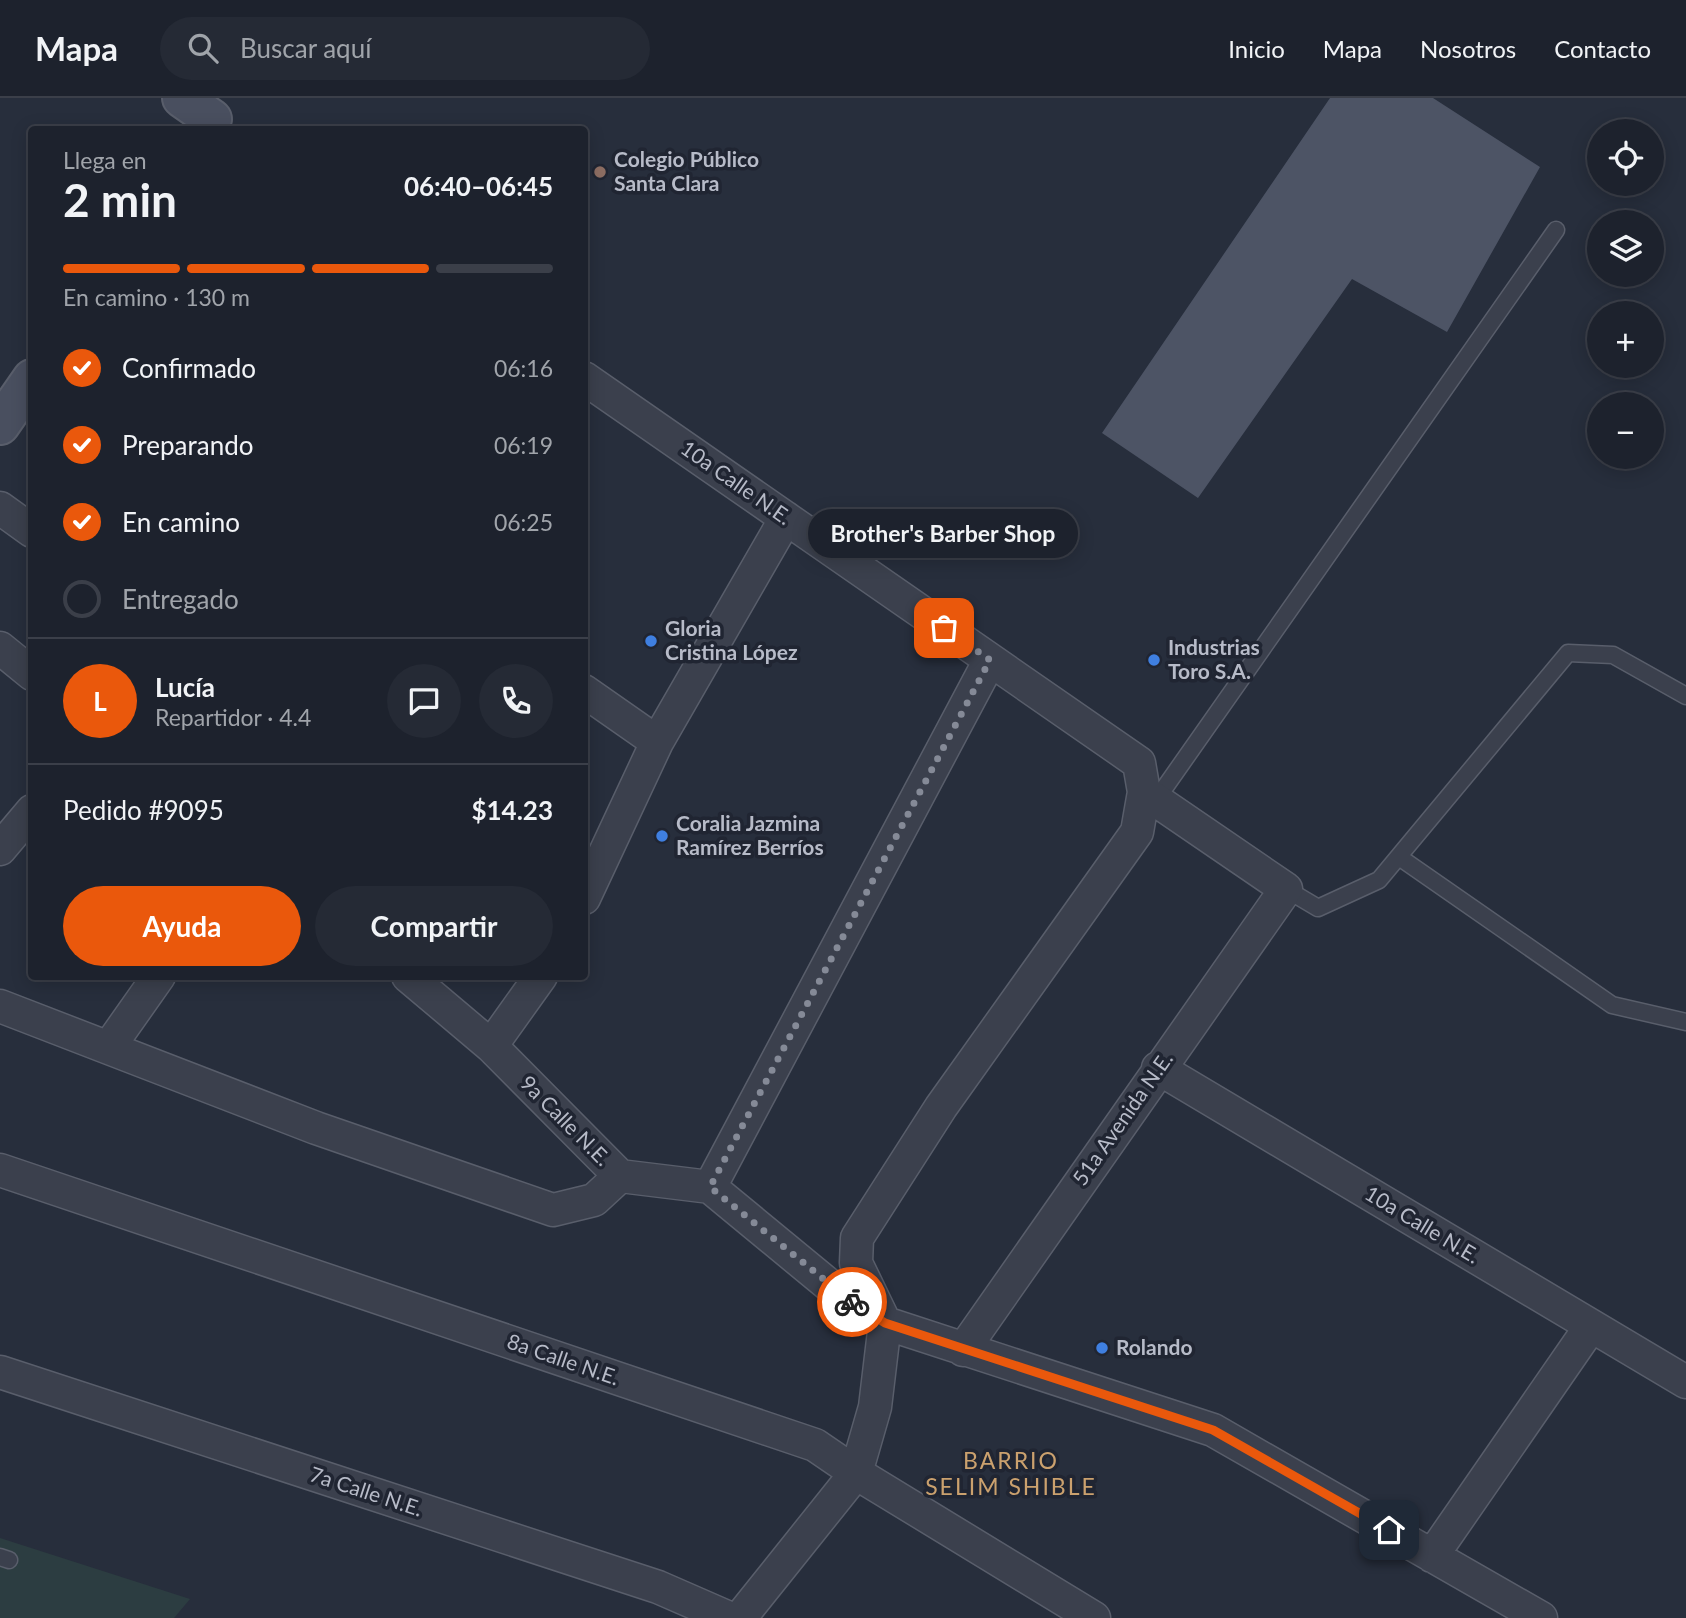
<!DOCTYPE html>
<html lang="es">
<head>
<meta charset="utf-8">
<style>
	body { margin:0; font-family:Lato,sans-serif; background:#252a35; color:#f1f3f6; height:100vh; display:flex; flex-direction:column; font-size:26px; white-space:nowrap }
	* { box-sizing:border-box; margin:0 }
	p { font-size:23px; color:#a0a4aa }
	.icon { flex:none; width:38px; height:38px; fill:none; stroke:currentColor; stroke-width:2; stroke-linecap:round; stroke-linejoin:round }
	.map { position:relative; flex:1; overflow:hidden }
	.drawer { position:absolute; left:28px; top:28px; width:560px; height:854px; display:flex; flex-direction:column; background:#1d222d; border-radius:7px; box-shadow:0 4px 18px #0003,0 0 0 2px #3b3f49 }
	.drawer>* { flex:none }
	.buttons { position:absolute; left:1587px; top:21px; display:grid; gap:14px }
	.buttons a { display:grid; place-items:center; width:77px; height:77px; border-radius:50%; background:#1d222d; box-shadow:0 4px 18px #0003,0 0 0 2px #3b3f49; font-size:35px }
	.pin { position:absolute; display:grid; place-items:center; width:60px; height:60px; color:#fff; margin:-30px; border-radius:14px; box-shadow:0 4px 10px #0006 }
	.courier { position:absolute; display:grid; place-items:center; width:70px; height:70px; margin:-35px; border:5px solid #ea580c; border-radius:50%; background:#fff; color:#222; box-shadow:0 2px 9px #0007 }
	.bubble { position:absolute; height:49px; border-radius:24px; background:#1d222d; box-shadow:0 4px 18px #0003,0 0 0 2px #3b3f49; font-size:23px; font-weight:700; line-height:49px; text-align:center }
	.overview em { font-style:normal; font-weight:700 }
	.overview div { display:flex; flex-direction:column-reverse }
	.overview { display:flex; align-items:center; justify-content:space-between; height:119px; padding:0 35px }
	h1 { font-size:46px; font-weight:700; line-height:52px }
	.bar { display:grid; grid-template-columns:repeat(4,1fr); gap:10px 7px; align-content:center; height:84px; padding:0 35px }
	.bar i { height:9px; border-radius:5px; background:#3b3f49 }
	.bar .current { background:#ea580c }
	.bar p { grid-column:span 4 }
	.line { display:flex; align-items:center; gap:18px; padding:0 35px; border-top:2px solid #3b3f49 }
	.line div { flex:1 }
	.round { display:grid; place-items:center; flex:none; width:74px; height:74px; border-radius:37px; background:#252a35 }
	ol { padding:0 35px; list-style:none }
	li { display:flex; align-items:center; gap:21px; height:77px }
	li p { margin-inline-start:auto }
	li .icon { padding:7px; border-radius:50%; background:#ea580c; color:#fff; stroke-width:4 }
	li:last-child { color:#a0a4aa }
	li i { width:38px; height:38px; border:4px solid #3b3f49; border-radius:50% }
	.cta { display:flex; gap:14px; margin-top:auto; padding:14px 35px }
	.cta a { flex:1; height:80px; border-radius:42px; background:#ea580c; color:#fff; font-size:28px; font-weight:700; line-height:80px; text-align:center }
	.cta a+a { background:#252a35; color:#f1f3f6 }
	header { display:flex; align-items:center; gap:42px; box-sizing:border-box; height:98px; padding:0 35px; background:#1d222d; border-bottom:2px solid #3b3f49 }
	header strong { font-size:33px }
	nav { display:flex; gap:38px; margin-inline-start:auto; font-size:24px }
	.search { width:490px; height:63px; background:#252a35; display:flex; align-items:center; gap:18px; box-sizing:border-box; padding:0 24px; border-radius:38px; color:#a0a4aa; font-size:26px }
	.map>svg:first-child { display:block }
	.green { fill:#2c3d41 }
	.building { fill:#4d5465 }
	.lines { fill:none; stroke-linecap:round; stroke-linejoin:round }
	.lane-casing { stroke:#595e6b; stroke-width:19 }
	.street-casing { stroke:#595e6b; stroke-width:35 }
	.secondary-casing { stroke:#595e6b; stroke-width:42 }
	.lane { stroke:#3b404d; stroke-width:16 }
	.street { stroke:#3b404d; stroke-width:32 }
	.secondary { stroke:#494f5f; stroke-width:38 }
	.done { stroke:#858a97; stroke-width:7; stroke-dasharray:0 12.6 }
	.route { stroke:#ea580c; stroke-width:9 }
	.education-dot { fill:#8d6e63; stroke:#202532; stroke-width:2.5 }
	.shop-dot { fill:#3f7fe0; stroke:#202532; stroke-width:2.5 }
	.labels { text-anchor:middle; stroke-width:7; stroke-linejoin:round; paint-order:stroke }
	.poi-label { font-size:21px; font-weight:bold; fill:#b7bbc8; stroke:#202532; text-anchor:start }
	.street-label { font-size:21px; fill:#b7bbc8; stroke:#202532 }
	.neighbourhood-label { font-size:23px; letter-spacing:2px; fill:#cba16e; stroke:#202532 }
</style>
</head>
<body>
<header>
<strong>Mapa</strong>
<div class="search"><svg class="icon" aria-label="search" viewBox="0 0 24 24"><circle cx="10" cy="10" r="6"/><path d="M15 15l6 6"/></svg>Buscar aquí</div>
<nav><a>Inicio</a><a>Mapa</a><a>Nosotros</a><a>Contacto</a></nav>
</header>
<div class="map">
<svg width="1686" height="1520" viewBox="0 0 1686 1520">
	<rect width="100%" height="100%" fill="#272e3c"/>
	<path class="green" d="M0,1440L190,1501L174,1520H0Z"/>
	<path class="building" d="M1330,0H1433L1540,69L1447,234L1352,181L1198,400L1102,335Z"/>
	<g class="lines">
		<g class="lane-casing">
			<path id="lane" d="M1156,702L1556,132
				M1399,759L1612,907L1686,924
				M1286,791L1318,810L1379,782L1568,555L1613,557L1686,598
				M0,1459L9,1462"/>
		</g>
		<g class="street-casing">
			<path id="street" d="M584,280L1139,665L1144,694L1137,734L941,1009L857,1140L856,1165L885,1225
				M0,410L32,433
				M0,550L32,576
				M584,593L657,644
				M0,751L32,713
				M584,800L657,644L786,420
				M408,878L491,948L620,1078L710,1089L841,1197L885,1225L1213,1332L1541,1520
				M0,908L316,1030L553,1112L594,1102L620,1078
				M491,948L541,878
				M109,949L159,878
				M1158,970L1686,1284
				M0,1072L815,1347L856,1375L1094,1520
				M710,1089L990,562
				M963,1252L1286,791L1144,694
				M0,1274L658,1489L729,1520
				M1432,1458L1591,1228
				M740,1520L856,1375L875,1309L885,1225"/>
		</g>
		<g class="secondary-casing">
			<path id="secondary" d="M182,0L212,21L205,32
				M0,327L32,281"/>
		</g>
		<use href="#lane" class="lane"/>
		<use href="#street" class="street"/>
		<use href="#secondary" class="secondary"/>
	</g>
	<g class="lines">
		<path class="done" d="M852,1204L710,1089L990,562L944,530"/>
		<path class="route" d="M852,1204L885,1225L1213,1332L1389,1432"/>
	</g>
	<circle class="education-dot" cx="600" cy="74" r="7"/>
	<g class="shop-dot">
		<circle cx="651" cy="543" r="7"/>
		<circle cx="1154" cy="562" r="7"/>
		<circle cx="662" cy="738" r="7"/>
		<circle cx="1102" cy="1250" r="7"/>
	</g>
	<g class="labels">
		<g class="poi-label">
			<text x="614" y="69">Colegio Público<tspan x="614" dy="24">Santa Clara</tspan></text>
			<text x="665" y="538">Gloria<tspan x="665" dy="24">Cristina López</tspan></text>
			<text x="1168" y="557">Industrias<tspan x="1168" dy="24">Toro S.A.</tspan></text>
			<text x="676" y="733">Coralia Jazmina<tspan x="676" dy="24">Ramírez Berríos</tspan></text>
			<text x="1116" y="1257">Rolando</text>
		</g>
		<g class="street-label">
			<text transform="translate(736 385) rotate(35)" y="7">10a Calle N.E.</text>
			<text transform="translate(1123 1021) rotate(-55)" y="7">51a Avenida N.E.</text>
			<text transform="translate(565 1023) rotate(45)" y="7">9a Calle N.E.</text>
			<text transform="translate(1422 1127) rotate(31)" y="7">10a Calle N.E.</text>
			<text transform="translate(563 1262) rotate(19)" y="7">8a Calle N.E.</text>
			<text transform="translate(366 1394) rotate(18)" y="7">7a Calle N.E.</text>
		</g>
		<g class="neighbourhood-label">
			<text x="1011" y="1371">BARRIO<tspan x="1011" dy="26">SELIM SHIBLE</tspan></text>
		</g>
	</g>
</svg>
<div class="buttons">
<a><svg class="icon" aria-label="locate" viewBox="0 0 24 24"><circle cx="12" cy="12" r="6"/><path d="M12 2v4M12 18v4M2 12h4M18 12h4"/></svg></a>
<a><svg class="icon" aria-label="layers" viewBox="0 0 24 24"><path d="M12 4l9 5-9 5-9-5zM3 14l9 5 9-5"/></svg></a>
<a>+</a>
<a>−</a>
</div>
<div class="pin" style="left:944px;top:530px;background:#ea580c"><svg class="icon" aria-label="bag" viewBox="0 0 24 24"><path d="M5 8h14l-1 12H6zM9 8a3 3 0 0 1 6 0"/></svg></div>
<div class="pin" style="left:1389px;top:1432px;background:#1f2937"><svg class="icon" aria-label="home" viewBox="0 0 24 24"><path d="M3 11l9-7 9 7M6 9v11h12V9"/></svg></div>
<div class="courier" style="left:852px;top:1204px"><svg class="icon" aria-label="bike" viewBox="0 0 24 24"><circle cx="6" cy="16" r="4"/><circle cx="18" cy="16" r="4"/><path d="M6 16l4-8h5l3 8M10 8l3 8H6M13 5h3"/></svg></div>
<div class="bubble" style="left:808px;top:411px;width:270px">Brother's Barber Shop</div>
<section class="drawer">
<div class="overview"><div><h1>2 min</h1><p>Llega en</p></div><em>06:40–06:45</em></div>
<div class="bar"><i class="current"></i><i class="current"></i><i class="current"></i><i></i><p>En camino · 130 m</p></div>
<ol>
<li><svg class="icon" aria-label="check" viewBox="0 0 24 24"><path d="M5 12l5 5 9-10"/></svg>Confirmado<p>06:16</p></li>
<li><svg class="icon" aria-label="check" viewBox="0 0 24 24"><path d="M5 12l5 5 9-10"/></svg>Preparando<p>06:19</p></li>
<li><svg class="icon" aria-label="check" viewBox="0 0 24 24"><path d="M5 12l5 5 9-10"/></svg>En camino<p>06:25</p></li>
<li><i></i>Entregado</li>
</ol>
<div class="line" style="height:126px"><b class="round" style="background:#ea580c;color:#fff">L</b><div><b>Lucía</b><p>Repartidor · 4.4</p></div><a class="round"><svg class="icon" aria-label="chat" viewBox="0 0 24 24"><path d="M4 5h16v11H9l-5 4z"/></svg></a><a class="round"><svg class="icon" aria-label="phone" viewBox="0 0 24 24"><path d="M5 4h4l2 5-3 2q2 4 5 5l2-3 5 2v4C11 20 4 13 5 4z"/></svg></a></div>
<div class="line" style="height:91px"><div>Pedido #9095</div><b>$14.23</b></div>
<div class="cta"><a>Ayuda</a><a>Compartir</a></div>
</section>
</div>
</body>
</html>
